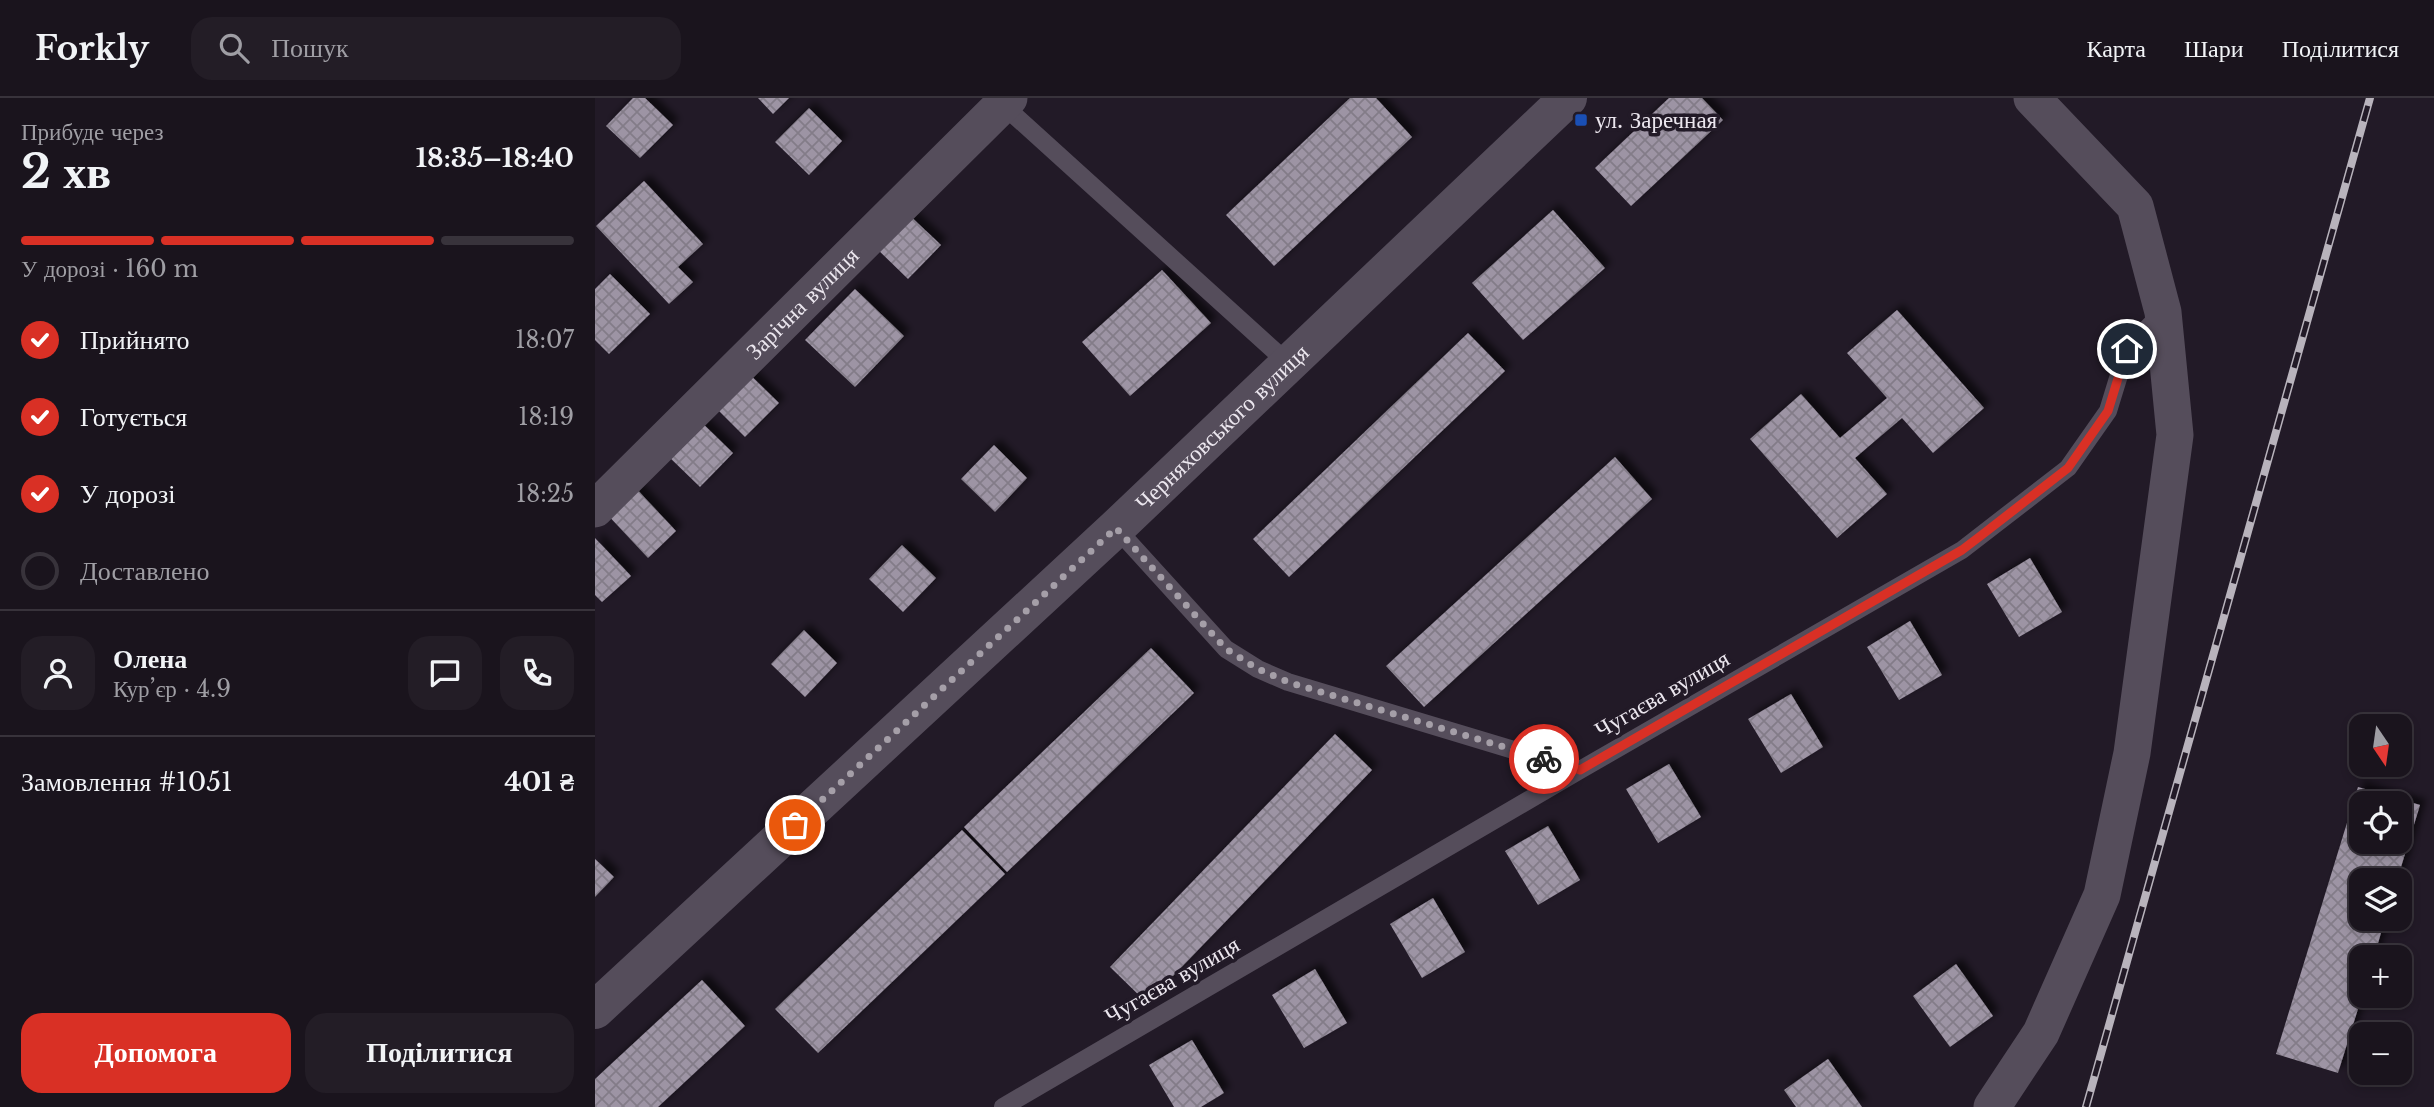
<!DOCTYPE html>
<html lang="uk">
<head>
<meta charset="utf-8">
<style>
	body { margin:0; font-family:"Libre Baskerville",serif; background:#231d26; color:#f1f3f6; height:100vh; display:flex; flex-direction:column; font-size:26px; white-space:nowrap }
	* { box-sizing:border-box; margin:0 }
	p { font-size:23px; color:#9f9ea4 }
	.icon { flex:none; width:38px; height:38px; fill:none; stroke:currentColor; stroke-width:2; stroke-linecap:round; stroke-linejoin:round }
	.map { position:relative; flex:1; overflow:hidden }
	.sheet { display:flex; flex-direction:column; background:#1a141d; width:595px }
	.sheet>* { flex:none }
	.needle { width:46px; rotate:167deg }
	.buttons { position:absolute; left:1754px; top:616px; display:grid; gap:14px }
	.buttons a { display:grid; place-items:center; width:63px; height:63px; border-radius:14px; background:#1a141d; box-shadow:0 4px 10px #0003,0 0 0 2px #38333b; font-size:35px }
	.pin { position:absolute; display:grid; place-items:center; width:60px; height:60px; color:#fff; margin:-30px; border:4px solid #fff; border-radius:50%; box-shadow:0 2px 7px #0007 }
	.courier { position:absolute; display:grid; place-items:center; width:70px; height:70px; margin:-35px; border:5px solid #d93025; border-radius:50%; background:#fff; color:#222; box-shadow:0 2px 9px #0007 }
	.summary em { font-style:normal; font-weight:700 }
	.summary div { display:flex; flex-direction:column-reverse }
	.summary { display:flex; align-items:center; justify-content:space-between; height:119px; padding:0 21px }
	h1 { font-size:46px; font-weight:700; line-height:52px }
	.bar { display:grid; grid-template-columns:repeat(4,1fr); gap:10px 7px; align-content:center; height:84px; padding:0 21px }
	.bar i { height:9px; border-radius:5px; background:#38333b }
	.bar .selected { background:#d93025 }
	.bar p { grid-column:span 4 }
	.line { display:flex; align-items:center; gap:18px; padding:0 21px; border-top:2px solid #38333b }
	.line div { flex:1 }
	.round { display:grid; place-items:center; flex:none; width:74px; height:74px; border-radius:21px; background:#231d26 }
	ol { padding:0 21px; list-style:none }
	li { display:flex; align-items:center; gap:21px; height:77px }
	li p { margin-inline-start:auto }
	li .icon { padding:7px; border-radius:50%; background:#d93025; color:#fff; stroke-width:4 }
	li:last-child { color:#9f9ea4 }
	li i { width:38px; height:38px; border:4px solid #38333b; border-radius:50% }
	.action { display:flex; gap:14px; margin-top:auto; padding:14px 21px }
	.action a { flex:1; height:80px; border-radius:21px; background:#d93025; color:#fff; font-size:28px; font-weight:700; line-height:80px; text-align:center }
	.action a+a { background:#231d26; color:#f1f3f6 }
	header { display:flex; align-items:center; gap:42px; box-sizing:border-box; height:98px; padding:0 35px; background:#1a141d; border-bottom:2px solid #38333b }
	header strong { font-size:33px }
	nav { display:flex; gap:38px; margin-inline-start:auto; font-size:24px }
	.search { width:490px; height:63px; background:#231d26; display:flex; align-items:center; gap:18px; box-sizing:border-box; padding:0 24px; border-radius:21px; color:#9f9ea4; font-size:26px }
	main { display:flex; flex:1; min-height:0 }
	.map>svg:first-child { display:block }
	.building { fill:url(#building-cross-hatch); fill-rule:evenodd; filter:url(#shadow) }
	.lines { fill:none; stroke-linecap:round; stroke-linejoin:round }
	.service { stroke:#554d5b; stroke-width:18 }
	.minor { stroke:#554d5b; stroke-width:37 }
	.tertiary { stroke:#554d5b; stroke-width:38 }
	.rail-casing { stroke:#b8b3bc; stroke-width:8 }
	.rail { stroke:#221a27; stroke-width:5; stroke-dasharray:16; stroke-linecap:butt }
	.done { stroke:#a59fa8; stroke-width:7; stroke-dasharray:0 12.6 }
	.route { stroke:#d93025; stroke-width:9 }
	.transit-dot { fill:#1a4fb4; stroke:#221a27; stroke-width:2.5 }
	.labels { text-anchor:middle; stroke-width:7; stroke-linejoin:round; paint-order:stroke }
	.poi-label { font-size:23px; fill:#ebe6ee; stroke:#221a27; text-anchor:start }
	.street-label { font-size:23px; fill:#ebe6ee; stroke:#221a27 }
</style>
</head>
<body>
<header>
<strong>Forkly</strong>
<div class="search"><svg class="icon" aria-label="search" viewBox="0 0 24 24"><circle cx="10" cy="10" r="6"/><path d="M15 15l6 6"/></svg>Пошук</div>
<nav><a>Карта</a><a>Шари</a><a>Поділитися</a></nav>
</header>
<main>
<section class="sheet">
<div class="summary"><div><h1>2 хв</h1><p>Прибуде через</p></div><em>18:35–18:40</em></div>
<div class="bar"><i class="selected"></i><i class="selected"></i><i class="selected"></i><i></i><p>У дорозі · 160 m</p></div>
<ol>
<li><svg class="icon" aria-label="check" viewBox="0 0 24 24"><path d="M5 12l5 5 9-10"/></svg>Прийнято<p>18:07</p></li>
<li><svg class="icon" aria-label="check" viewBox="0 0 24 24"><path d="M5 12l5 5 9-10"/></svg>Готується<p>18:19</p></li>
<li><svg class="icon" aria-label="check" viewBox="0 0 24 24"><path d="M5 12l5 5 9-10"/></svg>У дорозі<p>18:25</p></li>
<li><i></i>Доставлено</li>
</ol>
<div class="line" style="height:126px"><a class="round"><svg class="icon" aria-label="person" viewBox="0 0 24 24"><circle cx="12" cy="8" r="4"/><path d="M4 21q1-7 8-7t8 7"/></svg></a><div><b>Олена</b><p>Кур’єр · 4.9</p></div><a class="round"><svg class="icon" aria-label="chat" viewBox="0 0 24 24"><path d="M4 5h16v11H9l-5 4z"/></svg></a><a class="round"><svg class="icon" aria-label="phone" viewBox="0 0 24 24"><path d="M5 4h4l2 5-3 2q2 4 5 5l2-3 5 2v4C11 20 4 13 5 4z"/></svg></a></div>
<div class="line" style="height:91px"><div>Замовлення #1051</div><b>401 ₴</b></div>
<div class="action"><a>Допомога</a><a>Поділитися</a></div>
</section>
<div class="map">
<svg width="1839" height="1009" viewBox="0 0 1839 1009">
	<defs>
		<pattern id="building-cross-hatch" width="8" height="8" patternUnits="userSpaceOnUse" patternTransform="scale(1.75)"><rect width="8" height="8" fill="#9d94a4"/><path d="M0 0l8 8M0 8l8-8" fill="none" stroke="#837c88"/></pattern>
		<filter id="shadow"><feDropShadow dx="6" dy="-6" stdDeviation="3.5" flood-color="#0009"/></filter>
	</defs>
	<rect width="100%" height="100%" fill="#221a27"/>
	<path class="building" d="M38,0H50L78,27L45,60L11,28Z
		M163,0H194L178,16Z
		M755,0H781L817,39L679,168L631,117Z
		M1074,0H1107L1128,22L1036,108L1000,70Z
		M214,10L247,43L214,77L180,44Z
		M49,83L108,146L83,169L98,184L74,206L1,128Z
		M958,112L1010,170L928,242L877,185Z
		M312,115L346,147L313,181L279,148Z
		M567,172L616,225L535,298L487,244Z
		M15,176L55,216L14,256L0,242V191Z
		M260,191L309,238L260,289L210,242Z
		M1302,212L1389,310L1338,355L1307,320L1260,360L1292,396L1242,440L1155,341L1206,296L1245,340L1292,300L1252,255Z
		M873,235L910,273L694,479L658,441Z
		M150,272L184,305L150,339L117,306Z
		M104,322L138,355L105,389L71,356Z
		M399,347L432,380L400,414L366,381Z
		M1020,359L1057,401L829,609L791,568Z
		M36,385L81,433L53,460L8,412Z
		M0,440L36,478L7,504L0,497Z
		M307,447L341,480L308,514L274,481Z
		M1435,460L1467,514L1424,539L1392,486Z
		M1315,523L1347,577L1304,602L1272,549Z
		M209,532L242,565L210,599L176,566Z
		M556,550L599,595L412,774L369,729Z
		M1196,596L1228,649L1186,675L1153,621Z
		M740,636L777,672L552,905L515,869Z
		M1074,666L1106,719L1063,745L1031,691Z
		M1763,689L1825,707L1802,782H1766V821H1790L1779,859H1766L1767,898L1743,975L1681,956ZM1766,705H1804V744H1766Z
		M953,728L985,782L943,807L910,753Z
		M367,732L410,776L223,955L180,911Z
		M0,761L19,779L0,799Z
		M838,800L870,854L827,880L795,826Z
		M1361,866L1398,918L1355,949L1318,898Z
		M720,871L752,925L709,950L677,897Z
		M107,882L150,928L63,1009H0V981Z
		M597,942L629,995L606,1009H579L554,967Z
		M1233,961L1267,1009H1201L1189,992Z"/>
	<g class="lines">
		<path class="service" d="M407,6L694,266
			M521,430L631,551L663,571L693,584L985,672
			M408,1009L985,672L1367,452L1473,370L1513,313L1532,251L1568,214"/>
		<g class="minor">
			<path id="s1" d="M0,411L414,0"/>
			<path d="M1397,1009L1446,935L1507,797L1537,655L1580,337L1568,214L1540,108L1437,0"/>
		</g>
		<path class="tertiary" id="s2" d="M0,912L521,430L973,0"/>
		<g class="rail-casing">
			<path id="rail" d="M1491,1009L1775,0"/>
		</g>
		<use href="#rail" class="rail"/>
	</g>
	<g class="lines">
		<path class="done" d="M200,727L521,430L631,551L663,571L693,584L949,661"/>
		<path class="route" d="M949,661L985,672L1367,452L1388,436L1473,370L1513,313L1532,251"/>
	</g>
	<rect class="transit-dot" x="979" y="15" width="14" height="14" rx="3.5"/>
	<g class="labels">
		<g class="poi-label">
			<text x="1000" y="30">ул. Заречная</text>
		</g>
		<g class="street-label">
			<text dy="8" stroke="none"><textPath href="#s1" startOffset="292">Зарічна вулиця</textPath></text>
			<text dy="8" stroke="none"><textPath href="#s2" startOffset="856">Черняховського вулиця</textPath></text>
			<text transform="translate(1067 596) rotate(-30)" y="8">Чугаєва вулиця</text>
			<text transform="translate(577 882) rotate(-30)" y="8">Чугаєва вулиця</text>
		</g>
	</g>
</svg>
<div class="buttons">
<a><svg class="needle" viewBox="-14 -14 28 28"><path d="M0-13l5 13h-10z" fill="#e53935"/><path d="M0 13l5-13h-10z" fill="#9f9ea4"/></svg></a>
<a><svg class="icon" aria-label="locate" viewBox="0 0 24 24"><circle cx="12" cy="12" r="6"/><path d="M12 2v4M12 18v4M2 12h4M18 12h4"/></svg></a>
<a><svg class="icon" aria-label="layers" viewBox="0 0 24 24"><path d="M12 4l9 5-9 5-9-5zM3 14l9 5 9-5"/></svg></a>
<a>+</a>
<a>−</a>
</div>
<div class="pin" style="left:200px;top:727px;background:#ea580c"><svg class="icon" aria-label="bag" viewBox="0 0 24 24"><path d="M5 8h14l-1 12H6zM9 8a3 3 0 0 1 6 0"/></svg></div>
<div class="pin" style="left:1532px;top:251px;background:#1f2937"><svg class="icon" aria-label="home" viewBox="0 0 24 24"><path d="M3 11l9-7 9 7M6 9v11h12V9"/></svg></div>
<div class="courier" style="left:949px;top:661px"><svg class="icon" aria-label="bike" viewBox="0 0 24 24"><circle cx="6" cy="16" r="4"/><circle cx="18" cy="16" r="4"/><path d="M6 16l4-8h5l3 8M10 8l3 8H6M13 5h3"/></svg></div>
</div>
</main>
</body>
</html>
